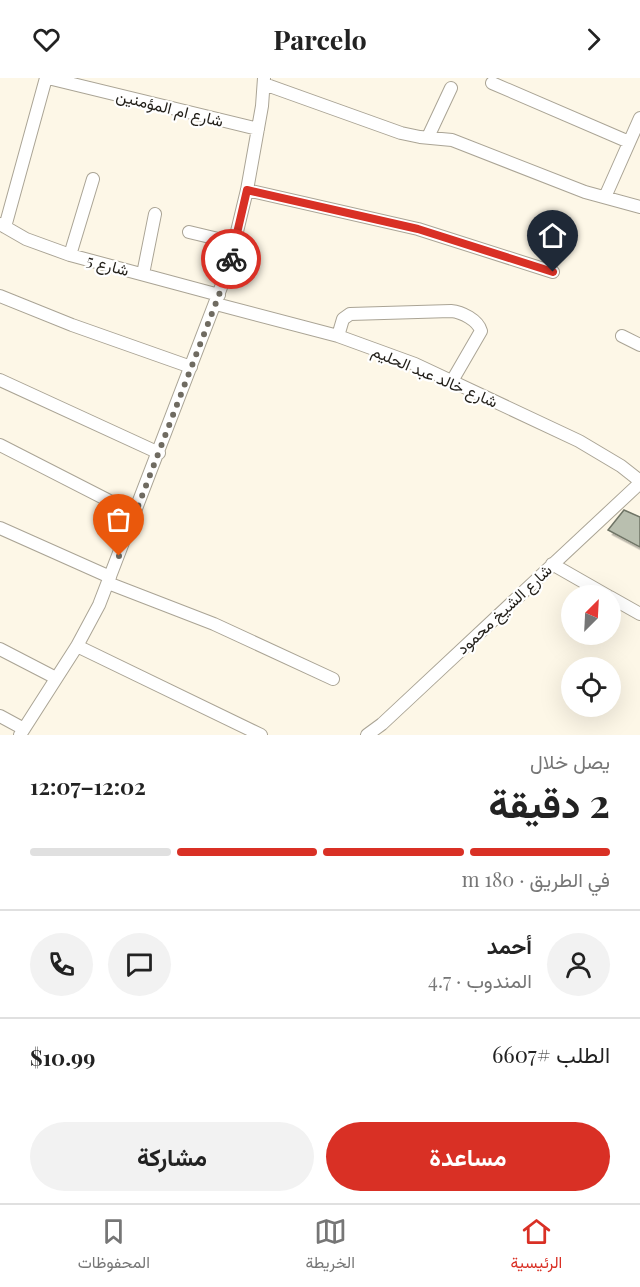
<!DOCTYPE html>
<html lang="ar">
<head>
<meta charset="utf-8">
<style>
	body { margin:0; font-family:"Playfair Display",Vazirmatn,serif; background:#f2f2f2; color:#222; direction:rtl; height:100vh; display:flex; flex-direction:column; font-size:22px; white-space:nowrap }
	* { box-sizing:border-box; margin:0 }
	p { font-size:20px; color:#767676 }
	.icon { flex:none; width:33px; height:33px; fill:none; stroke:currentColor; stroke-width:2; stroke-linecap:round; stroke-linejoin:round }
	.map { position:relative; height:657px; overflow:hidden; direction:ltr }
	.sheet { display:flex; flex-direction:column; background:#fff; flex:1 }
	.sheet>* { flex:none }
	.needle { width:39px; rotate:24deg }
	.buttons { position:absolute; left:561px; top:507px; display:grid; gap:12px }
	.buttons a { display:grid; place-items:center; width:60px; height:60px; border-radius:50%; background:#fff; box-shadow:0 6px 24px #0002; font-size:30px }
	.pin { position:absolute; display:grid; place-items:center; width:51px; height:51px; color:#fff; margin:-62px -26px; border-radius:50% 50% 50% 0; rotate:-45deg; box-shadow:0 0 6px #0007 }
	.pin .icon { rotate:45deg }
	.courier { position:absolute; display:grid; place-items:center; width:60px; height:60px; margin:-30px; border:4px solid #d93025; border-radius:50%; background:#fff; color:#222; box-shadow:0 2px 8px #0007 }
	.overview em { font-style:normal; font-weight:700 }
	.overview div { display:flex; flex-direction:column-reverse }
	.overview { display:flex; align-items:center; justify-content:space-between; height:102px; padding:0 30px }
	h1 { font-size:39px; font-weight:700; line-height:45px }
	.bar { display:grid; grid-template-columns:repeat(4,1fr); gap:9px 6px; align-content:center; height:72px; padding:0 30px }
	.bar i { height:8px; border-radius:4px; background:#e0e0e0 }
	.bar .active { background:#d93025 }
	.bar p { grid-column:span 4 }
	.line { display:flex; align-items:center; gap:15px; padding:0 30px; border-top:2px solid #e0e0e0 }
	.line div { flex:1 }
	.round { display:grid; place-items:center; flex:none; width:63px; height:63px; border-radius:32px; background:#f2f2f2 }
	.button { display:flex; gap:12px; margin-top:auto; padding:12px 30px }
	.button a { flex:1; height:69px; border-radius:36px; background:#d93025; color:#fff; font-size:24px; font-weight:700; line-height:69px; text-align:center }
	.button a+a { background:#f2f2f2; color:#222 }
	header { display:flex; justify-content:space-between; align-items:center; height:78px; padding:0 30px; background:#fff; font-size:27px; font-weight:700 }
	.menu { display:flex; justify-content:space-around; align-items:center; height:84px; border-top:2px solid #e0e0e0; background:#fff; font-size:16px; color:#767676 }
	.menu a { display:grid; justify-items:center; gap:3px }
	.menu .active { color:#d93025 }
	.map>svg:first-child { display:block }
	.building { fill:#b9bfaf; stroke:#6f7466; stroke-width:1.5; filter:url(#shadow) }
	.lines { fill:none; stroke-linecap:round; stroke-linejoin:round }
	.street-casing { stroke:#aaa495; stroke-width:14 }
	.street { stroke:#fff; stroke-width:12 }
	.done { stroke:#6f6b61; stroke-width:6; stroke-dasharray:0 10.8 }
	.route { stroke:#d93025; stroke-width:8 }
	.labels { text-anchor:middle; stroke-width:4.5; stroke-linejoin:round; paint-order:stroke }
	.street-label { font-size:16px; fill:#221f19; stroke:#fff }
</style>
</head>
<body>
<header><svg class="icon" aria-label="forward" viewBox="0 0 24 24"><path d="M9 5l7 7-7 7"/></svg>Parcelo<svg class="icon" aria-label="heart" viewBox="0 0 24 24"><path d="M12 20l-8-8c-3-5 5-10 8-4 3-6 11-1 8 4z"/></svg></header>
<div class="map">
<svg width="640" height="657" viewBox="0 0 640 657">
	<defs>
		<filter id="shadow"><feDropShadow dx="4.5" dy="4.5" stdDeviation="0" flood-color="#0004"/></filter>
	</defs>
	<rect width="100%" height="100%" fill="#fdf7e7"/>
	<path class="building" d="M624,432L640,439V469L608,452Z"/>
	<g class="lines">
		<g class="street-casing">
			<path id="street" d="M48,0L258,51
				M492,5L629,64
				M264,6L401,55L420,59L452,62L585,114L640,129
				M428,59L451,10
				M247,112L418,151L553,194
				M605,119L640,40
				M0,146L26,161L70,177L219,217
				M5,149L46,0
				M189,154L235,165
				M70,177L93,101
				M143,196L155,136
				M0,218L72,247L191,289
				M216,226L338,258L415,286L579,363L621,388L640,403
				M338,258L343,241L350,236L451,233C462,234 478,242 481,253L452,303
				M622,258L640,267
				M0,302L159,375
				M0,367L135,436
				M0,450L110,499
				M552,486L608,518
				M108,505L214,546L333,601
				M610,519L640,536
				M77,568L261,657
				M0,571L56,600
				M0,638L24,651
				M20,657L77,568L99,527L228,191L247,112L262,28L264,0
				M367,657L382,646L640,405"/>
		</g>
		<use href="#street" class="street"/>
	</g>
	<g class="lines">
		<path class="done" d="M119,478L219,217L231,181"/>
		<path class="route" d="M231,181L247,112L418,151L553,194"/>
	</g>
	<g class="labels">
		<g class="street-label">
			<text transform="translate(170 30) rotate(14)" y="6">شارع ام المؤمنين</text>
			<text transform="translate(108 187) rotate(15)" y="6">شارع 5</text>
			<text transform="translate(435 298) rotate(23)" y="6">شارع خالد عبد الحليم</text>
			<text transform="translate(504 531) rotate(-43)" y="6">شارع الشيخ محمود</text>
		</g>
	</g>
</svg>
<div class="buttons">
<a><svg class="needle" viewBox="-14 -14 28 28"><path d="M0-13l5 13h-10z" fill="#e53935"/><path d="M0 13l5-13h-10z" fill="#767676"/></svg></a>
<a><svg class="icon" aria-label="locate" viewBox="0 0 24 24"><circle cx="12" cy="12" r="6"/><path d="M12 2v4M12 18v4M2 12h4M18 12h4"/></svg></a>
</div>
<div class="pin" style="left:119px;top:478px;background:#ea580c"><svg class="icon" aria-label="bag" viewBox="0 0 24 24"><path d="M5 8h14l-1 12H6zM9 8a3 3 0 0 1 6 0"/></svg></div>
<div class="pin" style="left:553px;top:194px;background:#1f2937"><svg class="icon" aria-label="home" viewBox="0 0 24 24"><path d="M3 11l9-7 9 7M6 9v11h12V9"/></svg></div>
<div class="courier" style="left:231px;top:181px"><svg class="icon" aria-label="bike" viewBox="0 0 24 24"><circle cx="6" cy="16" r="4"/><circle cx="18" cy="16" r="4"/><path d="M6 16l4-8h5l3 8M10 8l3 8H6M13 5h3"/></svg></div>
</div>
<section class="sheet">
<div class="overview"><div><h1>2 دقيقة</h1><p>يصل خلال</p></div><em>12:02–12:07</em></div>
<div class="bar"><i class="active"></i><i class="active"></i><i class="active"></i><i></i><p>في الطريق · 180 m</p></div>
<div class="line" style="height:108px"><a class="round"><svg class="icon" aria-label="person" viewBox="0 0 24 24"><circle cx="12" cy="8" r="4"/><path d="M4 21q1-7 8-7t8 7"/></svg></a><div><b>أحمد</b><p>المندوب · 4.7</p></div><a class="round"><svg class="icon" aria-label="chat" viewBox="0 0 24 24"><path d="M4 5h16v11H9l-5 4z"/></svg></a><a class="round"><svg class="icon" aria-label="phone" viewBox="0 0 24 24"><path d="M5 4h4l2 5-3 2q2 4 5 5l2-3 5 2v4C11 20 4 13 5 4z"/></svg></a></div>
<div class="line" style="height:78px"><div>الطلب #6607</div><b>$10.99</b></div>
<div class="button"><a>مساعدة</a><a>مشاركة</a></div>
</section>
<nav class="menu">
<a class="active"><svg class="icon" aria-label="home" viewBox="0 0 24 24"><path d="M3 11l9-7 9 7M6 9v11h12V9"/></svg>الرئيسية</a>
<a><svg class="icon" aria-label="map" viewBox="0 0 24 24"><path d="M3 6l6-2 6 2 6-2v14l-6 2-6-2-6 2zM9 4v14M15 6v14"/></svg>الخريطة</a>
<a><svg class="icon" aria-label="saved" viewBox="0 0 24 24"><path d="M7 4h10v16l-5-4-5 4z"/></svg>المحفوظات</a>
</nav>
</body>
</html>
